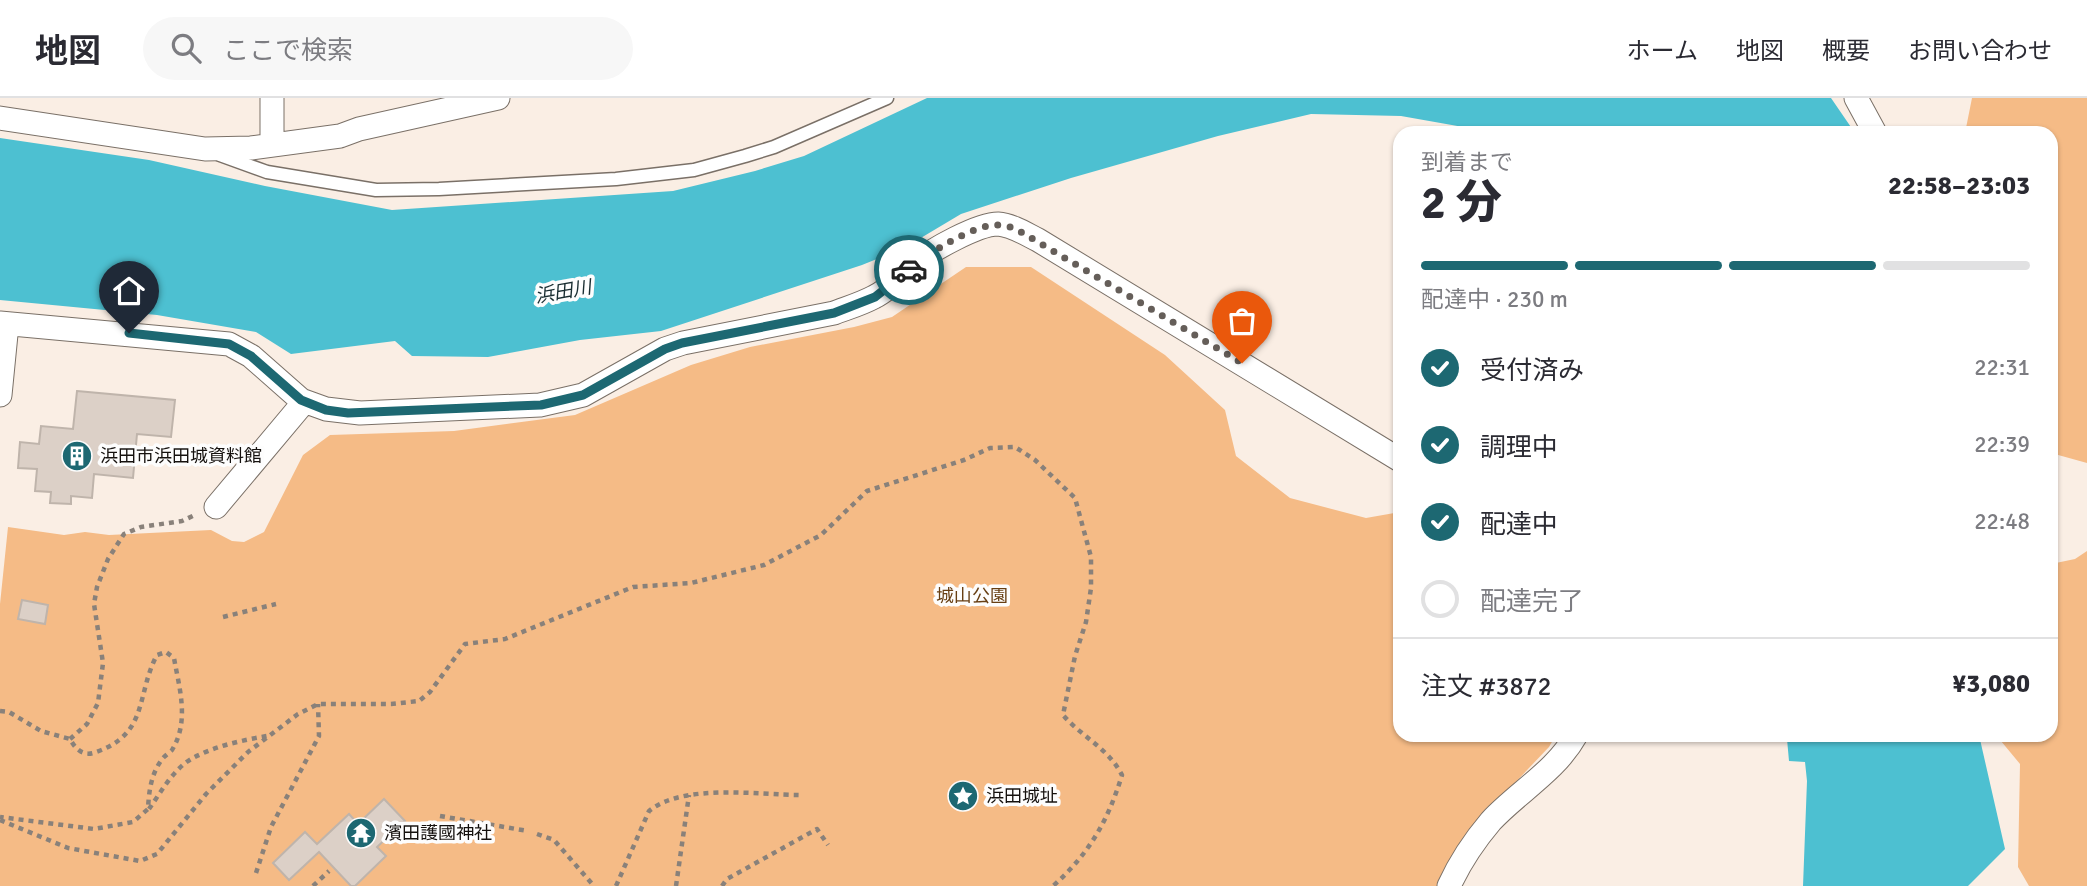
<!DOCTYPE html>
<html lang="ja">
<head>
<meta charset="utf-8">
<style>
	body { margin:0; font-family:Signika,"Noto Sans JP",sans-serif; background:#f7f7f7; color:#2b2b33; height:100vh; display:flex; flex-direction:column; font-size:26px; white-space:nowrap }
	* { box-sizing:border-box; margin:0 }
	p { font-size:23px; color:#7c7c81 }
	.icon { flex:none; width:38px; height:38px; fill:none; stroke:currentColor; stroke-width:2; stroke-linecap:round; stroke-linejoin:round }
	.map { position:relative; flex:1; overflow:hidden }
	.sheet { position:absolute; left:1393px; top:28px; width:665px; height:616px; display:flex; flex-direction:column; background:#fff; border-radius:21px; box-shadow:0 2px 5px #0004 }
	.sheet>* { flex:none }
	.pin { position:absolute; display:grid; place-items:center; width:60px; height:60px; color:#fff; margin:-72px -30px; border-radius:50% 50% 50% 0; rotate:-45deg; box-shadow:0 0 7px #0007 }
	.pin .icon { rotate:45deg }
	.courier { position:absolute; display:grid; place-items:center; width:70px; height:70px; margin:-35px; border:5px solid #1d6872; border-radius:50%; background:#fff; color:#222; box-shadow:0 2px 9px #0007 }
	.headline em { font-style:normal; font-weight:800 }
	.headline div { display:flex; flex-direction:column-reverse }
	.headline { display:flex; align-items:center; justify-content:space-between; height:119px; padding:0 28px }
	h1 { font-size:46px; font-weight:800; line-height:52px }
	.bar { display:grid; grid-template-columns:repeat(4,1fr); gap:10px 7px; align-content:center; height:84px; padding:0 28px }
	.bar i { height:9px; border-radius:5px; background:#e1e1e2 }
	.bar .active { background:#1d6872 }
	.bar p { grid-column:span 4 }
	.line { display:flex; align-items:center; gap:18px; padding:0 28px; border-top:2px solid #e1e1e2 }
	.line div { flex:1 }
	ol { padding:0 28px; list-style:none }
	li { display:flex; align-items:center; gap:21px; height:77px }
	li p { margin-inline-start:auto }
	li .icon { padding:7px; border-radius:50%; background:#1d6872; color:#fff; stroke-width:4 }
	li:last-child { color:#7c7c81 }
	li i { width:38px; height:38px; border:4px solid #e1e1e2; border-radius:50% }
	header { display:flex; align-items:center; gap:42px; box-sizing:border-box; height:98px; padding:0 35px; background:#fff; border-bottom:2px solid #e1e1e2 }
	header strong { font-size:33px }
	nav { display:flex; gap:38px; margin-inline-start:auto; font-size:24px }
	.search { width:490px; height:63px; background:#f7f7f7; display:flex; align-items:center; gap:18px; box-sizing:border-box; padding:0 24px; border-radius:38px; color:#7c7c81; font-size:26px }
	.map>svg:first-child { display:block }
	.green { fill:#f5bb86 }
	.water { fill:#4dc0d1 }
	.building { fill:#dcd0c7; stroke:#bfb4ab; stroke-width:2 }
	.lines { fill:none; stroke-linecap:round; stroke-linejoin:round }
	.lane-casing { stroke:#7a7067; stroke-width:15 }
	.street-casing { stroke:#7a7067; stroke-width:25 }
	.path { stroke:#89817a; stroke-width:4.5; stroke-dasharray:5 5; stroke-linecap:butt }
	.lane { stroke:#fff; stroke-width:12 }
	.street { stroke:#fff; stroke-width:23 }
	.done { stroke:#655e59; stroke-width:7; stroke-dasharray:0 12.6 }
	.route { stroke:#1d6872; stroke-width:9 }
	.labels { text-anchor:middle; stroke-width:7; stroke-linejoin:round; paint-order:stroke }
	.poi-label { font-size:18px; fill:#15110e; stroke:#fdfdfd; text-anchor:start }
	.park-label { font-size:18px; fill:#683f13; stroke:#fdfdfd }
	.water-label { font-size:19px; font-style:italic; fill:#192d31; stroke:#fdfdfd }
</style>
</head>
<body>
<header>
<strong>地図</strong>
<div class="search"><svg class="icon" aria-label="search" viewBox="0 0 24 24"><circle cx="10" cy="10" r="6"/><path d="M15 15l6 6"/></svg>ここで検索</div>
<nav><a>ホーム</a><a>地図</a><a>概要</a><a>お問い合わせ</a></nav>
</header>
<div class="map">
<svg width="2087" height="788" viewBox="0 0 2087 788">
	<rect width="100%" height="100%" fill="#faeee4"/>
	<path class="green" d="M1972,0H2087V365L2051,355V35H1965Z
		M966,169H1031L1165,257L1225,312L1236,358L1290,400L1366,420L1400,414V637H1556L1549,649L1509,691L1442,788H0V506L8,429L64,437L85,434L109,437L211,432L232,443L244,444L264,434L303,357L330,337L454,333L575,317L691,267L750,249L854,229L892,219Z
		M2087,453V788H2029L2018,769L2020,666L1996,637H2051V466L2075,461Z"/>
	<path class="water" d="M927,0H1831L1855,35H1497L1401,18L1311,16L1218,38L1071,80L961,116L904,150L862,167L661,233L580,242L488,259L412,258L395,243L291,256L256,234L157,217L0,202V40L149,62L265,88L392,112L673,93L755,73L804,58Z
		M1793,637H1979L2005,751L1968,788H1803L1807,683L1805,664L1789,663L1787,641Z"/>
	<path class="building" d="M77,293L175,302L171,339L137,336L133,380L94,376L92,400L71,398V406L50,405L51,394L35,393L37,371L18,370L20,344L39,346L41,328L73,331Z
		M22,502L48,507L45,526L18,521Z
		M384,701L405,723L377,749L386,758L355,788H351L319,754L289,782L273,765L305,734L317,746L349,716L358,726Z"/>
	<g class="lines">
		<g class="lane-casing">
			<path id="lane" d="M220,57L267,74L376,92L439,91L616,81L694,72L745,58L774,49L887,0"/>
		</g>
		<g class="street-casing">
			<path id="street" d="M272,0V45
				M1856,0L1875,35
				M0,20L205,51L251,50L340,38L359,31L498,0
				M0,225L229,246L251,258L301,302L326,311L360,315L540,307L583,297L665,251L683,245L834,215C847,210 861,206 874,199C890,191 902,177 916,165C931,152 978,126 998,126C1012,127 1026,136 1038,142L1400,362
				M0,297L7,226
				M216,409L299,310L301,302
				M1449,788C1460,764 1474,743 1491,723C1518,694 1556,673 1576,637"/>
		</g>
		<path class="path" d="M223,519L276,506
			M0,613L9,614L41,633L70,641C76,652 84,659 96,654C149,636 136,596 157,557L166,554L174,560C179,589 190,623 172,652C170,654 166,657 164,659C151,674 149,693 148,711L133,724L94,731L0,719
			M70,641L87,626L98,605L103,565L94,506L97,489L108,461L124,436L141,429L182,423L197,416
			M149,711C161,694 174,670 193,660C215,648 243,642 267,638
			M440,718L528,733
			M0,722L68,750L140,763L157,756L206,696L248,654L298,616L318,606H391L419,603L430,594L465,546L505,541L633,489L691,485L764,467L821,437L867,393L964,362L990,350L1015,349L1035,362L1075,400L1091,459V490L1086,524L1075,558L1063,617C1082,639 1108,650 1122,677C1108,723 1089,756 1053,788
			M537,736L554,742L594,788
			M256,775L271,729L319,638L318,606
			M313,788L329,773
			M616,788L649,713C683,685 758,697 801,697
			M676,788L689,697
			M722,788L727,781L817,731L828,747"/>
		<use href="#lane" class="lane"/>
		<use href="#street" class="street"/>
	</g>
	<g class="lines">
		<path class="done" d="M909,172C926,156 976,125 999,127C1005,127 1011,129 1016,131L1242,265"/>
		<path class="route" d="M129,235L229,246L251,258L301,302L326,312L348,315L541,307L583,297L665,251L682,245L834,215L875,199L909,172"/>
	</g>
	<defs>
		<g id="building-disc" transform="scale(1.575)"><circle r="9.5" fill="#1d6872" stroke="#fdfdfd"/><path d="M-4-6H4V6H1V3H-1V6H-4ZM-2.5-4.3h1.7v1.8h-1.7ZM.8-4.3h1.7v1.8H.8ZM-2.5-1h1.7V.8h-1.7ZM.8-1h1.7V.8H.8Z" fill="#fff"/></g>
		<g id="sight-disc" transform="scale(1.575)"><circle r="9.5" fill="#1d6872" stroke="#fdfdfd"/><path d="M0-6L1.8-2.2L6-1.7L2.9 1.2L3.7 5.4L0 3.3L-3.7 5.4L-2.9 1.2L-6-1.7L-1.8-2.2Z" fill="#fff"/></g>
		<g id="temple-disc" transform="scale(1.575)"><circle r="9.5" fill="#1d6872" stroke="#fdfdfd"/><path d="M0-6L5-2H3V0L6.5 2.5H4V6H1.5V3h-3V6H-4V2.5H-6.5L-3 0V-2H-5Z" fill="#fff"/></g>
	</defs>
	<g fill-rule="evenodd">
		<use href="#building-disc" x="77" y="358"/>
		<use href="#sight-disc" x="963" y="698"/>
		<use href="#temple-disc" x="361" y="735"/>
	</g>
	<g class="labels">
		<g class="poi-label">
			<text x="100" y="364">浜田市浜田城資料館</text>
			<text x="986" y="704">浜田城址</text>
			<text x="384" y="741">濱田護國神社</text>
		</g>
		<g class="park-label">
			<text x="972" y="504">城山公園</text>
		</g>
		<g class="water-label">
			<text transform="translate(563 193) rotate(-10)" y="7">浜田川</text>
		</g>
	</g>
</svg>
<div class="pin" style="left:1242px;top:265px;background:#ea580c"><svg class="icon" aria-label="bag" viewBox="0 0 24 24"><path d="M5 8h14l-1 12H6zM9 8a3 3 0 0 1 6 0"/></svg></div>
<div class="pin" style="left:129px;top:235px;background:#1f2937"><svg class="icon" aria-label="home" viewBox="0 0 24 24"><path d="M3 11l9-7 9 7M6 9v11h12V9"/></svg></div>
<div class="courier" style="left:909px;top:172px"><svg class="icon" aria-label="car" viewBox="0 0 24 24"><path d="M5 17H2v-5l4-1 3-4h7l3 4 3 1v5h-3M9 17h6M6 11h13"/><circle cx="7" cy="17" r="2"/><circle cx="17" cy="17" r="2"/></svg></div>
<section class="sheet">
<div class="headline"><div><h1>2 分</h1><p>到着まで</p></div><em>22:58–23:03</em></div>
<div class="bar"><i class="active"></i><i class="active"></i><i class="active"></i><i></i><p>配達中 · 230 m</p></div>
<ol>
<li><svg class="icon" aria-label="check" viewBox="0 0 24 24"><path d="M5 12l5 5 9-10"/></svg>受付済み<p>22:31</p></li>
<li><svg class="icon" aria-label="check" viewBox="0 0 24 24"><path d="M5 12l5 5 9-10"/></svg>調理中<p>22:39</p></li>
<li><svg class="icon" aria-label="check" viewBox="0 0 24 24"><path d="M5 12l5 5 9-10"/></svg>配達中<p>22:48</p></li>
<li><i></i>配達完了</li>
</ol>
<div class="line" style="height:91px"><div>注文 #3872</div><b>¥3,080</b></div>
</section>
</div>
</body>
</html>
